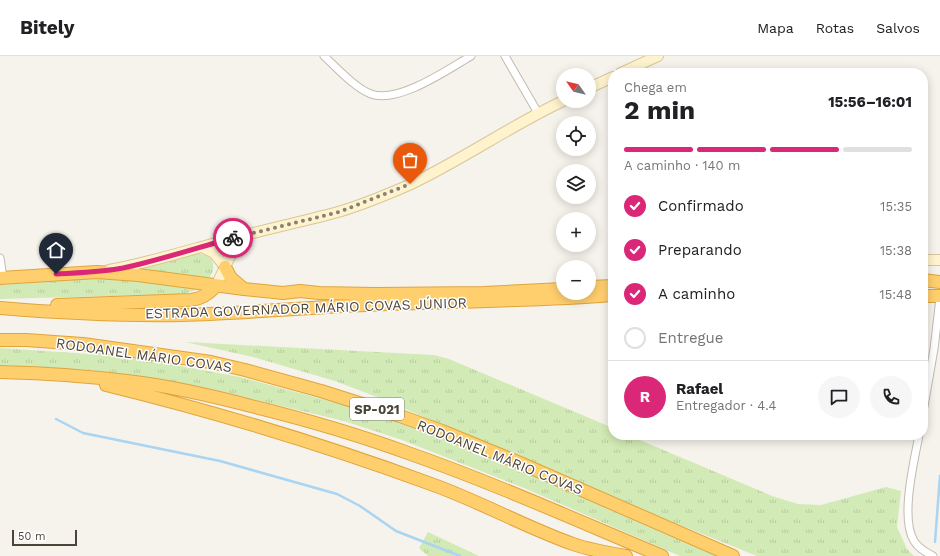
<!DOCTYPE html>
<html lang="pt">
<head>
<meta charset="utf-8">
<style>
	body { margin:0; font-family:"Work Sans",sans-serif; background:#f6f6f6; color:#202124; height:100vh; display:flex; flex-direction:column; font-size:15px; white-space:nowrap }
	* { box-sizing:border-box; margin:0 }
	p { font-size:13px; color:#757577 }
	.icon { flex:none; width:22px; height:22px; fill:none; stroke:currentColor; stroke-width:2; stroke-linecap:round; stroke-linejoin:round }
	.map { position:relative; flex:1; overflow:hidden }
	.drawer { position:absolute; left:608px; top:12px; width:320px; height:372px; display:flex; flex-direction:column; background:#fff; border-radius:16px; box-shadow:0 2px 10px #0003 }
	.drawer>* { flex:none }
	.needle { width:26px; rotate:304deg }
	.fabs { position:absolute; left:556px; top:12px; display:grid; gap:8px }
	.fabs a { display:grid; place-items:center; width:40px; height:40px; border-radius:50%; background:#fff; box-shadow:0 2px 10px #0003; font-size:20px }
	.scale { position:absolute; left:12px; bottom:10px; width:65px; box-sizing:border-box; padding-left:4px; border:2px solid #4b4439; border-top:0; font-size:11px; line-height:14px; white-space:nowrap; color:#4b4439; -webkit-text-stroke:3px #fff; paint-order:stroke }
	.pin { position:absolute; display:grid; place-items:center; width:34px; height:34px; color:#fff; margin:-41px -17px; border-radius:50% 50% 50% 0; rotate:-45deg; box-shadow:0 0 4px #0007 }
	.pin .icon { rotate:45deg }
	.courier { position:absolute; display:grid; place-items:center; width:40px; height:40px; margin:-20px; border:3px solid #db2777; border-radius:50%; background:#fff; color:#222; box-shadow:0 1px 5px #0007 }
	.head em { font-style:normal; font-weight:700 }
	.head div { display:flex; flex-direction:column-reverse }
	.head { display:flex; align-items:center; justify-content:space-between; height:68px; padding:0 16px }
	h1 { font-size:26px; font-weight:700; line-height:30px }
	.bar { display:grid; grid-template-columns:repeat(4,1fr); gap:6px 4px; align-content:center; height:48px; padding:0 16px }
	.bar i { height:5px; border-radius:3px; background:#e0e0e0 }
	.bar .on { background:#db2777 }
	.bar p { grid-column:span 4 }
	.line { display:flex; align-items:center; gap:10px; padding:0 16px; border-top:1px solid #e0e0e0 }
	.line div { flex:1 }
	.round { display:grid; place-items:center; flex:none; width:42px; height:42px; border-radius:21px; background:#f6f6f6 }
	ol { padding:0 16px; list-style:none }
	li { display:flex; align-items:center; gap:12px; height:44px }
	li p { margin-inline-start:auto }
	li .icon { padding:4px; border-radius:50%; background:#db2777; color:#fff; stroke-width:4 }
	li:last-child { color:#757577 }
	li i { width:22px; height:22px; border:2px solid #e0e0e0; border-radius:50% }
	header { display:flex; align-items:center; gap:24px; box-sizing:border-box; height:56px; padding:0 20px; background:#fff; border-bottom:1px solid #e0e0e0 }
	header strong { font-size:19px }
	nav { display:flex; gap:22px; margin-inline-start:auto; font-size:14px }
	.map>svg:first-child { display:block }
	.grass { fill:url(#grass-tufts) }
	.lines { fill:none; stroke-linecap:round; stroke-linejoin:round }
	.stream { stroke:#a9d4f2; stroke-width:2.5 }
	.street-casing { stroke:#c2bbae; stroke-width:9 }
	.secondary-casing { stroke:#d6c79b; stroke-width:12 }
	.highway-casing { stroke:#e0a43c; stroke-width:14 }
	.street { stroke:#fff; stroke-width:7 }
	.secondary { stroke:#fff3cd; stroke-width:10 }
	.highway { stroke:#ffcf6e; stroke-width:12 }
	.done { stroke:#878178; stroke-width:4; stroke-dasharray:0 7.2 }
	.route { stroke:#db2777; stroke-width:5 }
	.labels { text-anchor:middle; stroke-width:3; stroke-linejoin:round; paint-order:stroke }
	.shield { fill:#fff; stroke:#817c74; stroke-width:1 }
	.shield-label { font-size:13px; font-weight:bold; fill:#4b4439 }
	.street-label { font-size:14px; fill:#4b4439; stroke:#fff }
</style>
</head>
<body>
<header>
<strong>Bitely</strong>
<nav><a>Mapa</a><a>Rotas</a><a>Salvos</a></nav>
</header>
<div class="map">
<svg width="940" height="500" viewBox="0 0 940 500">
	<defs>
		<pattern id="grass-tufts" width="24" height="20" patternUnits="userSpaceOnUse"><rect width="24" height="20" fill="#d2eab5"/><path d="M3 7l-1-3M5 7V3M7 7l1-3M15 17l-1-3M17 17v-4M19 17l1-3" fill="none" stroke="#b6ca9c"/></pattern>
	</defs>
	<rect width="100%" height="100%" fill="#f6f3ec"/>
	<path class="grass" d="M194,197C199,197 203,198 207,200C217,205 214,219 206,224L138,214L139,212Z
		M111,221L198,233L184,238L0,243V229Z
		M185,286L434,299L449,303L613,372V379H628L772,440L798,448L821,449L886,431L901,435L897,471L907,493L914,500H757L635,451L377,341L335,325L253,301Z
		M0,292L104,299L153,305L240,321L348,350L414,371L499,404L722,500H680L524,432L402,384L344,365L198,330L91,314L0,309Z
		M428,476L479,500H428L419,492Z"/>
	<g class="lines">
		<path class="stream" d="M56,363L83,377L220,405L337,438L360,450L396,475L460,500
			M935,486L940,420"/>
		<g class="street-casing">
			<path id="street" d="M324,0C337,12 355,32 371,38C398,48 447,14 471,0
				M505,0L538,57
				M0,202L3,222
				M923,356L934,293L940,242
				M919,379C914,406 900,462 914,485C919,493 926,496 933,500"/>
		</g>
		<g class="secondary-casing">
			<path id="secondary" d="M621,17L658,0
				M589,32L613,21
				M202,191L214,197L225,211
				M923,204H940
				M109,214C153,206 195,192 238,181C271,172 305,165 338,156C362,149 386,139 409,129C462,104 510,70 563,45
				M216,230L234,192L247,180"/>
		</g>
		<g class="highway-casing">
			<path id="highway" d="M225,211L231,222L244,233
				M0,222L97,216L138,219L244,233L283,237L300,235L319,237L375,238L484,237L563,233
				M923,224L940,226
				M589,231L613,230
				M923,240H940
				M57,249L191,244C201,243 209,238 216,230
				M0,252C60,257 121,260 182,259C252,257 321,250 391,248C465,245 539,245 613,239
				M0,284H26L83,288L211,306L245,314L321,335L400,360L442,375L520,407L733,500
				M0,316C45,317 90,320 135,326C174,331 213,340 251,350C304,363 356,378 408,397C494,427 578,465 662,500
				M106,329C216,356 325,389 431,428C479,445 525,471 573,488C590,494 608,497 626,500"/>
		</g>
		<use href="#street" class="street"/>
		<use href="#secondary" class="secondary"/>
		<use href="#highway" class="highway"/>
	</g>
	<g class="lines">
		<path class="done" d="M233,182L339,156L410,128"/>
		<path class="route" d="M56,218C79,217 101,216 123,212C160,204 196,192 233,182"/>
	</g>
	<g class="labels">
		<rect class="shield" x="350" y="342" width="54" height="22" rx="3"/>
		<g class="shield-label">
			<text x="377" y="358">SP-021</text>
		</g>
		<g class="street-label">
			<text transform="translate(306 252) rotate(-2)" y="5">ESTRADA GOVERNADOR MÁRIO COVAS JÚNIOR</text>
			<text transform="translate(144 299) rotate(8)" y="5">RODOANEL MÁRIO COVAS</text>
			<text transform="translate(500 401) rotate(22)" y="5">RODOANEL MÁRIO COVAS</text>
		</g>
	</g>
</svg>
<div class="fabs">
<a><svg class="needle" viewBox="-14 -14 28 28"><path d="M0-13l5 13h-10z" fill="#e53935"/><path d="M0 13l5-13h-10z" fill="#757577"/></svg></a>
<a><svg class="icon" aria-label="locate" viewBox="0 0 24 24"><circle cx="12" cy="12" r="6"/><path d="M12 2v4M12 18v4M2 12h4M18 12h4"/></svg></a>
<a><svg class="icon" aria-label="layers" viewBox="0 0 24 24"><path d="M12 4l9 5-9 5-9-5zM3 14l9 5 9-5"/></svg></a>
<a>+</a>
<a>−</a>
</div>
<div class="scale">50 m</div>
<div class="pin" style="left:410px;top:128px;background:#ea580c"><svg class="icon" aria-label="bag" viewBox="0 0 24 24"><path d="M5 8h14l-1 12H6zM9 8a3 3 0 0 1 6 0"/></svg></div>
<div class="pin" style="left:56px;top:218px;background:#1f2937"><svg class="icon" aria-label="home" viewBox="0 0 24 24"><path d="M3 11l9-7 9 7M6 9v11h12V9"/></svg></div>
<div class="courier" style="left:233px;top:182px"><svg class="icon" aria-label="bike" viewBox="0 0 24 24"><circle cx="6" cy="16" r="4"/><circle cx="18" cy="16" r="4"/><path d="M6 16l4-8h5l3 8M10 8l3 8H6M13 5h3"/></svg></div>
<section class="drawer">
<div class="head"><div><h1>2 min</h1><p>Chega em</p></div><em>15:56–16:01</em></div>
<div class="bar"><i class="on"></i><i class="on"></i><i class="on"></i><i></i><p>A caminho · 140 m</p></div>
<ol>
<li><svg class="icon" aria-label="check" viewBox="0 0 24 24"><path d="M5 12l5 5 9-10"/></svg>Confirmado<p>15:35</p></li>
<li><svg class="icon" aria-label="check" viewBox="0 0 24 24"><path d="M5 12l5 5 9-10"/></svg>Preparando<p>15:38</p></li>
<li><svg class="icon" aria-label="check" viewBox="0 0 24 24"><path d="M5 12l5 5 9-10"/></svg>A caminho<p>15:48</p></li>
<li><i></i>Entregue</li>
</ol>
<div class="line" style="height:72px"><b class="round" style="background:#db2777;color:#fff">R</b><div><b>Rafael</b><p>Entregador · 4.4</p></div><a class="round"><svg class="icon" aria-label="chat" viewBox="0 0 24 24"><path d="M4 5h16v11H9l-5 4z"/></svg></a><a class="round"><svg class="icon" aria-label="phone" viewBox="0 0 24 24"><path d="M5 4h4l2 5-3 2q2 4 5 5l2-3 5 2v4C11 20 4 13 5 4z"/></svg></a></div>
</section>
</div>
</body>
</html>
